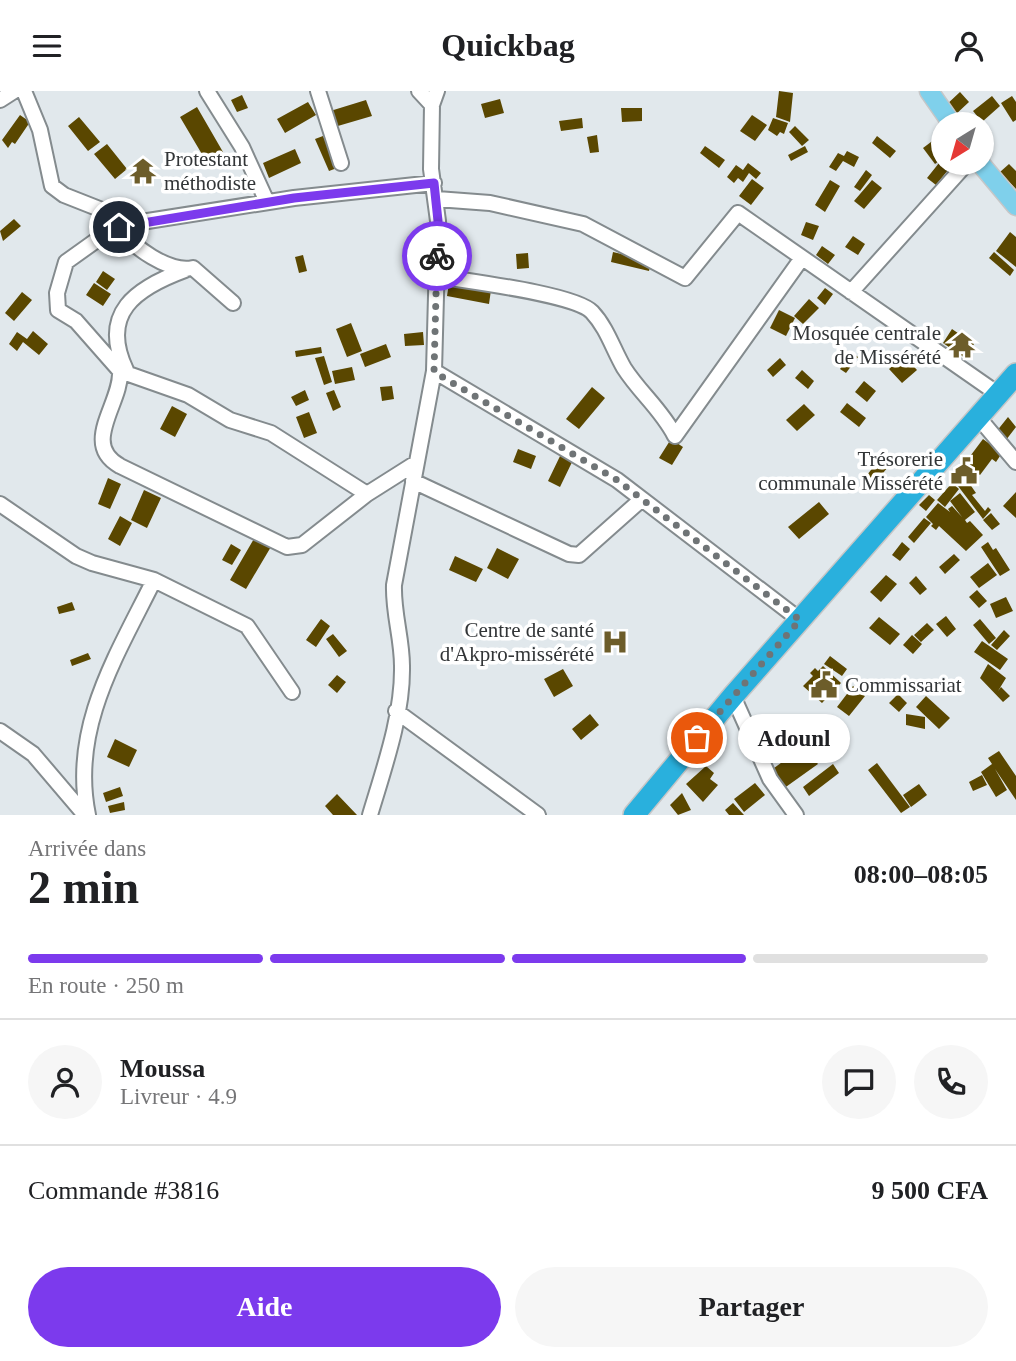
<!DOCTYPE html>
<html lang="fr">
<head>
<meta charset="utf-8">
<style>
	body { margin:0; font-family:Georgia,serif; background:#f6f6f6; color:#202124; height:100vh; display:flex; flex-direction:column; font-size:26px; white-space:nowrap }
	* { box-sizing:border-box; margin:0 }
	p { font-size:23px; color:#757577 }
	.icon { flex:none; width:38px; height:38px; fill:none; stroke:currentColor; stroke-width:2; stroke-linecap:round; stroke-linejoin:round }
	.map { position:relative; height:724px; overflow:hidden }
	.drawer { display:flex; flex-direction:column; background:#fff; flex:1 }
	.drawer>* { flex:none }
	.needle { width:46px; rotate:217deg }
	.fabs { position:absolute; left:931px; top:21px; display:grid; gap:14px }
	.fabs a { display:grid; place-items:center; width:63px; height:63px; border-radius:50%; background:#fff; box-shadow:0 2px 5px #0004; font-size:35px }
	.pin { position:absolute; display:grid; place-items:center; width:60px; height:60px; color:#fff; margin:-30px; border:4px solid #fff; border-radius:50%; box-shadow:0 2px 7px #0007 }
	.courier { position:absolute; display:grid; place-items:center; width:70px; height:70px; margin:-35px; border:5px solid #7c3aed; border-radius:50%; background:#fff; color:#222; box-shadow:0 2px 9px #0007 }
	.bubble { position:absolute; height:49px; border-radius:24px; background:#fff; box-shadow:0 2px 5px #0004; font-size:23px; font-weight:700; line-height:49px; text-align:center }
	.head em { font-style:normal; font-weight:700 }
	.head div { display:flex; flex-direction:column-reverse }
	.head { display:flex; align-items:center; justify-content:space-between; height:119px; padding:0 28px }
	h1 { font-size:46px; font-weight:700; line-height:52px }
	.bar { display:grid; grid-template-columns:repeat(4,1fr); gap:10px 7px; align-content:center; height:84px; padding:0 28px }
	.bar i { height:9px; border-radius:5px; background:#e0e0e0 }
	.bar .active { background:#7c3aed }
	.bar p { grid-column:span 4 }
	.line { display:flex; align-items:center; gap:18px; padding:0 28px; border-top:2px solid #e0e0e0 }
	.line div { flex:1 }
	.round { display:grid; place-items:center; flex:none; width:74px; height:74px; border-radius:37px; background:#f6f6f6 }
	.action { display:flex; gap:14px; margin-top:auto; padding:14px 28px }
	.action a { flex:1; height:80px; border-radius:42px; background:#7c3aed; color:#fff; font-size:28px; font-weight:700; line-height:80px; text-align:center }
	.action a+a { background:#f6f6f6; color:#202124 }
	header { display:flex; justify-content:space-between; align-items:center; height:91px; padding:0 28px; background:#fff; font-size:32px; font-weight:700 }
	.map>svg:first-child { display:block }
	.building { fill:#5a4700 }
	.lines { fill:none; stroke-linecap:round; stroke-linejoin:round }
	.minor-casing { stroke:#848b8e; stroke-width:18 }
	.major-casing { stroke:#c6c6c7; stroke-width:21 }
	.highway-casing { stroke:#c6c6c7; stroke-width:24 }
	.minor { stroke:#fff; stroke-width:14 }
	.major { stroke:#7fd0eb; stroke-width:18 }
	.highway { stroke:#29b0dd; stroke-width:21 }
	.done { stroke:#6f7476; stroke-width:7; stroke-dasharray:0 12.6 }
	.route { stroke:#7c3aed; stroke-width:9 }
	.labels { text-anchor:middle; stroke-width:7; stroke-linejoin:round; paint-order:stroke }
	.poi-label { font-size:21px; fill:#323537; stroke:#fff; text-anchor:end }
</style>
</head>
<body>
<header><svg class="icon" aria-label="menu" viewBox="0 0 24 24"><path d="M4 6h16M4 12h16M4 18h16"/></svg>Quickbag<svg class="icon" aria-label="person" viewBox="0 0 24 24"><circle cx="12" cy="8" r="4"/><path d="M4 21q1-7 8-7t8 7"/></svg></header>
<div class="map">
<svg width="1016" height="724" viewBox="0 0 1016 724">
	<rect width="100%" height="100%" fill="#e1e8ec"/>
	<path class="building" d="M779,0L793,2L790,31L776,26Z
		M960,1L969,11L954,25L945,15Z
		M242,4L248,17L237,21L231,9Z
		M992,5L1000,15L982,31L973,20Z
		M1012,5L1016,11V29L1013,31L1001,12Z
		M500,8L504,22L485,27L481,13Z
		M366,9L372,25L331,37L327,21Z
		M308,11L316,24L285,42L277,28Z
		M197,16L223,61L206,70L180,26Z
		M621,17H642V30L622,31Z
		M971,23L992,42L986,49L982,45V33H962Z
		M20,24L30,31L15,53L12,51L8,57L2,49Z
		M752,24L767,34L755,50L740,40Z
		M79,26L100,51L88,60L68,35Z
		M582,27L583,37L561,40L559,30Z
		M773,27L788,32L784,43L780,41L777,45L768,39Z
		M795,35L809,49L802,55L789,41Z
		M943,42V67L935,73L923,57Z
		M597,44L599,61L590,62L587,46Z
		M323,45L337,77L329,80L315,48Z
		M877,45L896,60L890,67L872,52Z
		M107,53L127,78L115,88L94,63Z
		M705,55L725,69L719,77L700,62Z
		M805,55L808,61L791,70L788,64Z
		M295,58L301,72L269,87L263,72Z
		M847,60L859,66L854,76L843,70L836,80L829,76L838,62L844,65Z
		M748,72L761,82L756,88L749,82L743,91L738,87L734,92L727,86L736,74L743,79Z
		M939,72L948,79L936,94L927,87Z
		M1009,73L1016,80V98L1000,81Z
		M866,79L872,84L860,100L854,96Z
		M752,88L764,97L751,114L739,105Z
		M830,89L840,95L825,121L815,114Z
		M872,89L882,97L864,118L854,110Z
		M14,128L21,135L3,150L0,140Z
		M806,131L819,135L813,149L801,144Z
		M1010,141L1016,146V176L996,160Z
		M853,145L865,153L858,164L845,156Z
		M822,155L835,164L828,173L816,164Z
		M613,161L651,170L649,180L611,171Z
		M994,161L1014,179L1010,185L989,167Z
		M528,162L529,177L517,178L516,163Z
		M303,164L307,180L299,182L295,166Z
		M103,180L115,188L107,199L96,191Z
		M94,192L111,203L103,215L86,204Z
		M449,192L491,199L489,213L447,205Z
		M825,197L833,203L825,214L817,207Z
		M22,201L32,209L14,230L5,222Z
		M809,208L819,217L803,233L794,225Z
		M779,219L795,227L786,245L770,237Z
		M351,232L362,260L347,266L336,238Z
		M952,238L974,253L965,267L943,252Z
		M33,240L48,253L39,264L23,251L17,260L9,253L17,241L27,248Z
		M423,241L424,254L405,255L404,243Z
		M386,253L391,266L365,276L360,263Z
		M321,256L322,262L296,266L295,260Z
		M852,261L858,266L846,282L840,278Z
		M324,265L332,291L324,294L315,267Z
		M904,265L917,279L902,292L889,278Z
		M780,267L786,274L773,286L767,279Z
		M352,276L355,289L335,293L332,280Z
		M802,279L814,290L808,298L795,287Z
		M864,290L876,300L867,311L855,301Z
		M392,295L394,308L382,310L380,296Z
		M592,296L605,307L579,338L566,328Z
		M305,299L309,309L296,315L291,306Z
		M334,299L341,316L333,320L326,302Z
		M847,312L866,327L859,336L840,321Z
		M804,313L815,324L797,340L786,329Z
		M172,315L187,323L175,346L160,338Z
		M309,321L317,342L304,347L296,326Z
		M1008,326L1016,336L1006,349L996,341Z
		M671,348L683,356L672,374L659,367Z
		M983,348L1002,362L996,371L992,368L980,384L965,372Z
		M518,358L536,365L531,378L513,371Z
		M562,361L574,367L560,396L548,390Z
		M882,365L891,372L876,391L867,384Z
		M963,372L970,377L957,395L951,390Z
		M108,387L121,393L110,418L98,413Z
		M967,389L976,402L972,404L985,420L988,416L991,419L983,428L958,395Z
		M952,392L959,398L945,416L937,409Z
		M144,399L161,407L147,437L131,429Z
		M1016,401V427L1003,415Z
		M960,402L975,421L965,429L967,432L970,430L983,444L966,460L939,435L936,439L931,435L933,433L926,426L938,412L950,421L948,418L952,415L962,426L950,410Z
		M929,404L935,409L926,420L919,414Z
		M819,411L829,423L799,448L788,436Z
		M991,422L1000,433L992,439L983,429Z
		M120,425L132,432L120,455L108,448Z
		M924,427L931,432L914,452L908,446Z
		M259,439L275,449L246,498L230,489Z
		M902,451L910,458L900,470L892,464Z
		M988,451L993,459L996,457L1010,479L1000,485L981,456Z
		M231,453L241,459L232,474L222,469Z
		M497,457L519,468L508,488L487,477Z
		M954,463L960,469L945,483L939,476Z
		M455,465L483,478L476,491L449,479Z
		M988,472L997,484L979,497L970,486Z
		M886,484L897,493L881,511L870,501Z
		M916,485L927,498L920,504L909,492Z
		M977,499L987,510L979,517L969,506Z
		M1006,506L1013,520L996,527L990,513Z
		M72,511L75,519L59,523L57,516Z
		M946,525L956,538L947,546L936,533Z
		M879,526L900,543L890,554L869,537Z
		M321,528L330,535L316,556L306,549Z
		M980,528L996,547L989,553L973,534Z
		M927,532L934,539L921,551L914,544Z
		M1004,539L1010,545L997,559L991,554Z
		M333,543L347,560L339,566L326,548Z
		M912,544L922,553L913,563L903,554Z
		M982,550L1008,568L1000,579L974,561Z
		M88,562L91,568L72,575L70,569Z
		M830,565L847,578L842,585L824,573Z
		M988,573L1006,587L998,600L1001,596L1010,605L1003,611L980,587Z
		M823,575L841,592L822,612L803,595L813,585L810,582L815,577L818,580Z
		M563,578L573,595L554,606L544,588Z
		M337,584L346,591L337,602L328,594Z
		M853,595L865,605L849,625L837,616Z
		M898,603L907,612L899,621L889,612Z
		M926,605L950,627L939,638L916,616Z
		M590,623L599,634L581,649L572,638Z
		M906,623L925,626V638L906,634Z
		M115,648L137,659L129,676L107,666Z
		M804,655L818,673L783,698L770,680Z
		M999,660L1016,685V709L995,678L1007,699L996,706L981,681L992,673L988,667Z
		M877,672L910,716L901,722L868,679Z
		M833,673L839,682L809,705L803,696Z
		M706,675L714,682L710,688L718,694L703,711L686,693Z
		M982,684L987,694L973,700L969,691Z
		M755,692L765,704L744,721L734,708Z
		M919,693L927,704L911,716L903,704Z
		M120,696L123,705L106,711L103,702Z
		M682,702L691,719L678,724L670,714Z
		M337,703L357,724H333L325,715Z
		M124,711L125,719L110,722L108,715Z
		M733,712L744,724H729L725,719Z"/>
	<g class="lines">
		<g class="minor-casing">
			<path id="minor" d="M24,0L40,39L52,95L64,104L135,132
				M207,0L242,56L267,111
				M318,0L341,72
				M419,0L432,14
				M0,9L14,0
				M437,108L490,112L583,133L685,187L738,122L998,303
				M119,136C132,156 169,182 193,177L233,212
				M437,185C466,190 575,203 592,221C607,237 613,258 624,277C640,302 661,318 675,345L802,167
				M851,201L967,72
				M126,279C99,222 136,197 185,179
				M120,280L188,304L230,329L271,342L367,403
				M434,280L617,389L800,529
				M978,326L1016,371
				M416,372L367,403L302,454L287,456L120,375C80,353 122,312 120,280L76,230L58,219L57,202L66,171L101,146L135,132L294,107L434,92
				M413,390L569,463L579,464L642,408
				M0,413L76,465L92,472L154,489L247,535L292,601
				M733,605L770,688L796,724
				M396,620L538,724
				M0,640L33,663L85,724
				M88,724C70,637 117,564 154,489
				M370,724C384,677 403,624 402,575C402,547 393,522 394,494L434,280L438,130L431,78L432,14L437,0"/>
		</g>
		<g class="major-casing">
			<path id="major" d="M929,0L952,33
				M980,72L1016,115"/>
		</g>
		<g class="highway-casing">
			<path id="highway" d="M634,724L733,605L1016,283"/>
		</g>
		<use href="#minor" class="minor"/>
		<use href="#major" class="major"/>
		<use href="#highway" class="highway"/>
	</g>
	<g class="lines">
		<path class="done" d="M437,165L434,281L617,389L800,529L697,647"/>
		<path class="route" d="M119,136L294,107L434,92L438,130L437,165"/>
	</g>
	<defs>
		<g id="temple-bare" transform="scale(2.1)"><path d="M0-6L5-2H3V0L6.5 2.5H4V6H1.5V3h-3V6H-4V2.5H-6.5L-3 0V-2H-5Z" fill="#6d5d2a" stroke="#fff" stroke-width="2.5" paint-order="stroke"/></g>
		<g id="civic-bare" transform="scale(2.1)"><path d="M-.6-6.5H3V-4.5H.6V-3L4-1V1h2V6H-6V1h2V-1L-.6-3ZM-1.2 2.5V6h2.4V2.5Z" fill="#6d5d2a" stroke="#fff" stroke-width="2.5" paint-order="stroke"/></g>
		<g id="hospital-bare" transform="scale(2.1)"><path d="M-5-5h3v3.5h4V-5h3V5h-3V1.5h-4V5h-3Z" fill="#6d5d2a" stroke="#fff" stroke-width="2.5" paint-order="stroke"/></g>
	</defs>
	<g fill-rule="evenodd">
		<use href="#temple-bare" x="143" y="80"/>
		<use href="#temple-bare" x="962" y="254"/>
		<use href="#civic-bare" x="964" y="380"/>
		<use href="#hospital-bare" x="615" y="551"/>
		<use href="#civic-bare" x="824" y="594"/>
	</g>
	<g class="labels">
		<g class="poi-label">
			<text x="164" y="75" text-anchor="start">Protestant<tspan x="164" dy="24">méthodiste</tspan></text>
			<text x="941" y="249">Mosquée centrale<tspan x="941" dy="24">de Missérété</tspan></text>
			<text x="943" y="375">Trésorerie<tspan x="943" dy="24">communale Missérété</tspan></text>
			<text x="594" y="546">Centre de santé<tspan x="594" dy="24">d'Akpro-missérété</tspan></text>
			<text x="845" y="601" text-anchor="start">Commissariat</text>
		</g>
	</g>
</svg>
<div class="fabs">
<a><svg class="needle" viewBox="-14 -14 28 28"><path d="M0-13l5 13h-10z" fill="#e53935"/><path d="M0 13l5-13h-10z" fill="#757577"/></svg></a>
</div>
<div class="pin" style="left:697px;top:647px;background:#ea580c"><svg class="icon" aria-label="bag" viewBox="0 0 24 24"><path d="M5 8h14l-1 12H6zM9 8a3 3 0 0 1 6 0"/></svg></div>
<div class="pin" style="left:119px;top:136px;background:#1f2937"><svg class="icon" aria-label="home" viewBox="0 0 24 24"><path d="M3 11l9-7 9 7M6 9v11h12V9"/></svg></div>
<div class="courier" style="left:437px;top:165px"><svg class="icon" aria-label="bike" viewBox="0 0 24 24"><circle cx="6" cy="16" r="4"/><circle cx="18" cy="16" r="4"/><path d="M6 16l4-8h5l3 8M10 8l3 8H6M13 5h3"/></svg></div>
<div class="bubble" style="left:738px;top:623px;width:112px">Adounl</div>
</div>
<section class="drawer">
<div class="head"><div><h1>2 min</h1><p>Arrivée dans</p></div><em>08:00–08:05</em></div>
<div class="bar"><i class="active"></i><i class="active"></i><i class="active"></i><i></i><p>En route · 250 m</p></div>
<div class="line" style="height:126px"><a class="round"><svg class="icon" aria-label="person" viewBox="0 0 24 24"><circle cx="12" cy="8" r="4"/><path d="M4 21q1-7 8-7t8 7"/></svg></a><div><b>Moussa</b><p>Livreur · 4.9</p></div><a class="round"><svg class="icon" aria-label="chat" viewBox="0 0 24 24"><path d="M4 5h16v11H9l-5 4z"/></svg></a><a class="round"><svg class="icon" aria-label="phone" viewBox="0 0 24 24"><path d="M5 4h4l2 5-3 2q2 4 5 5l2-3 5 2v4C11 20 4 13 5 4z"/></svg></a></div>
<div class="line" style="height:91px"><div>Commande #3816</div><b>9 500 CFA</b></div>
<div class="action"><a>Aide</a><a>Partager</a></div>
</section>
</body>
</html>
